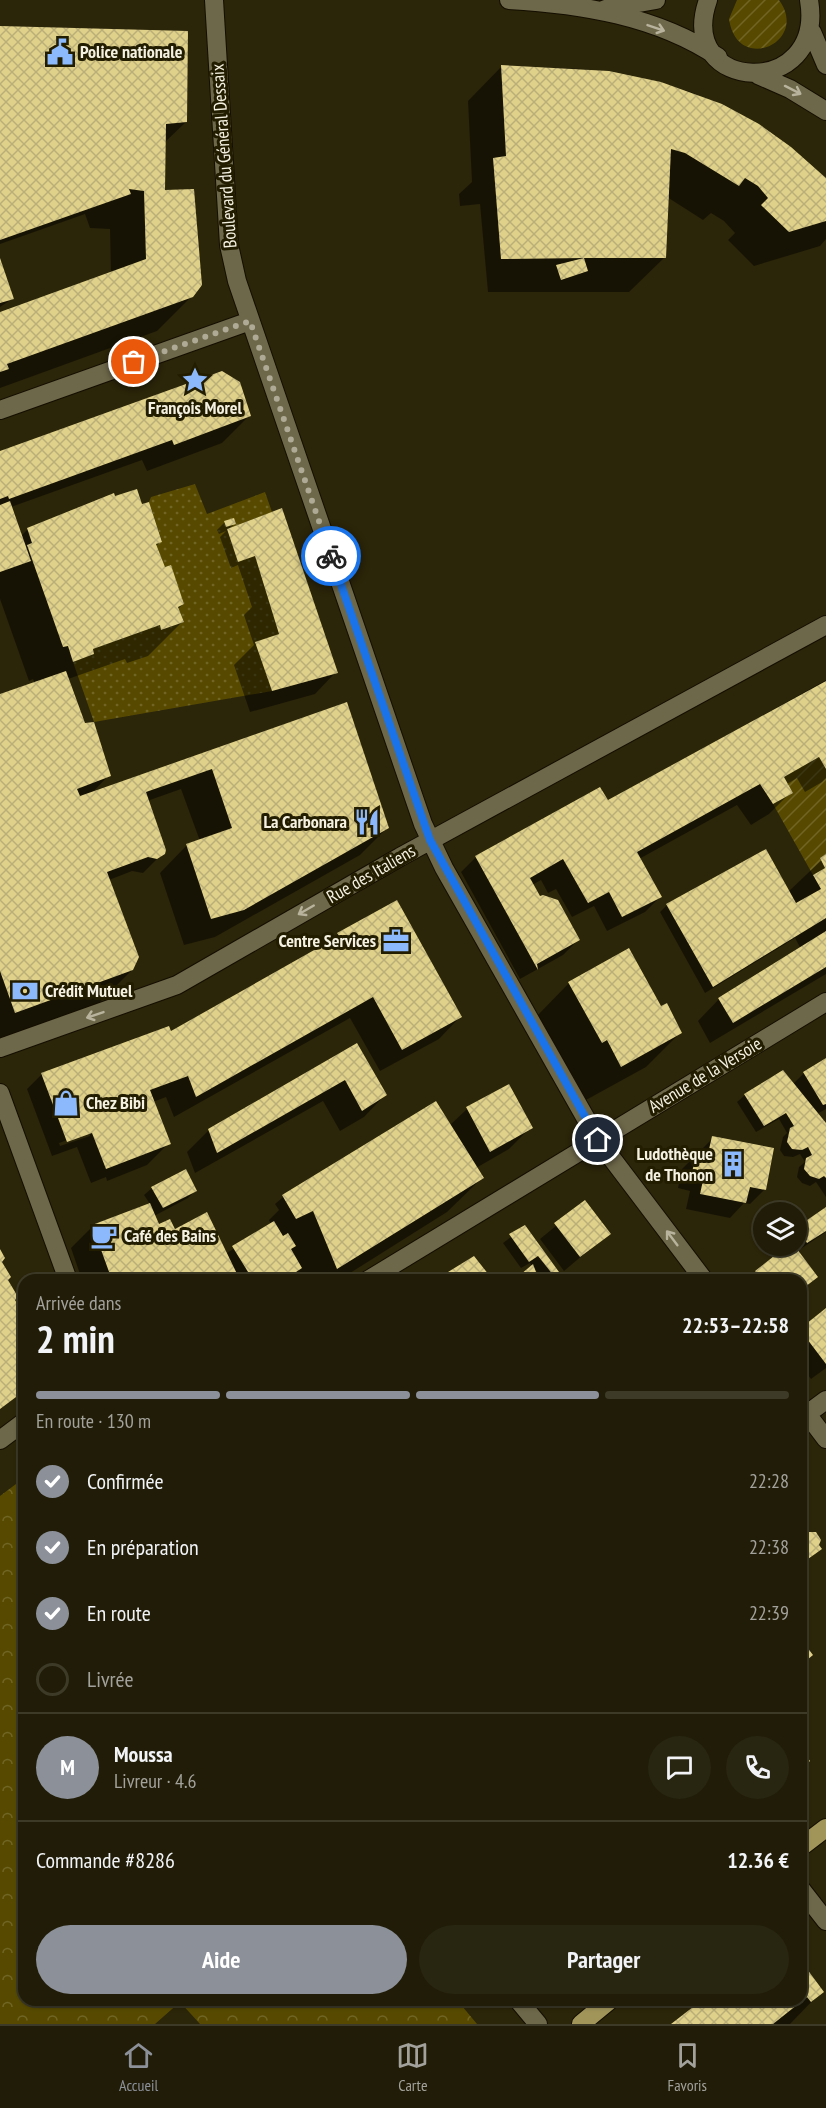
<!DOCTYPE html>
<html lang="fr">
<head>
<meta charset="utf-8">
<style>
	body { margin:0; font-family:"PT Sans Narrow",sans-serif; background:#282511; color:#f1f3f6; height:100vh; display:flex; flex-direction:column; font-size:22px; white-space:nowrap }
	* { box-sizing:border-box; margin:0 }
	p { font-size:20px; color:#a2a19b }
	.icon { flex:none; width:33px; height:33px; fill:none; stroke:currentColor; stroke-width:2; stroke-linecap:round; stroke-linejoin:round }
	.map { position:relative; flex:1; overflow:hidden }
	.sheet { position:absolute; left:18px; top:1274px; width:789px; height:732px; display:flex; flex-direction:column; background:#201c07; border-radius:18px; box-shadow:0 2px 4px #0004,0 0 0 2px #3d3a28 }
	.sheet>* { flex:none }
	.tools { position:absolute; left:753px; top:1202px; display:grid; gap:12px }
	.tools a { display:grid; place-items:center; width:54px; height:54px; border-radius:50%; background:#201c07; box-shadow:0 2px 4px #0004,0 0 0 2px #3d3a28; font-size:30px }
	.pin { position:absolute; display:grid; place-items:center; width:51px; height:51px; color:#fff; margin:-26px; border:3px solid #fff; border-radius:50%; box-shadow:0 2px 6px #0007 }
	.courier { position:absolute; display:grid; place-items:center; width:60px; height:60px; margin:-30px; border:4px solid #1a73e8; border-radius:50%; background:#fff; color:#222; box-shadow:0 2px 8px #0007 }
	.headline em { font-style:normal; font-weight:600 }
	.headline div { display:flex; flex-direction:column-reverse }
	.headline { display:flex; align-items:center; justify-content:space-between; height:102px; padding:0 18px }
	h1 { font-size:39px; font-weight:600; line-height:45px }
	.bar { display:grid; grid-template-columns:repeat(4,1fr); gap:9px 6px; align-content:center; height:72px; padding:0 18px }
	.bar i { height:8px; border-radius:4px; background:#3d3a28 }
	.bar .active { background:#8c9099 }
	.bar p { grid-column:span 4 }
	.line { display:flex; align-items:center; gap:15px; padding:0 18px; border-top:2px solid #3d3a28 }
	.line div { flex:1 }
	.round { display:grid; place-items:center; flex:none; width:63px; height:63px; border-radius:32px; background:#282511 }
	ol { padding:0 18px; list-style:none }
	li { display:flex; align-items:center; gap:18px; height:66px }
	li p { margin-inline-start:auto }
	li .icon { padding:6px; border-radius:50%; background:#8c9099; color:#fff; stroke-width:4 }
	li:last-child { color:#a2a19b }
	li i { width:33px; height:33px; border:3px solid #3d3a28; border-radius:50% }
	.button { display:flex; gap:12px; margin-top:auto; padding:12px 18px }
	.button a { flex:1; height:69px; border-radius:36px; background:#8c9099; color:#fff; font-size:24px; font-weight:600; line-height:69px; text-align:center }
	.button a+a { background:#282511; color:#f1f3f6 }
	.menu { display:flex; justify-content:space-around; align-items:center; height:84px; border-top:2px solid #3d3a28; background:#201c07; font-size:16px; color:#a2a19b }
	.menu a { display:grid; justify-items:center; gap:3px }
	.menu .active { color:#8c9099 }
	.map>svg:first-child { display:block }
	.grass { fill:url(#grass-dots) }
	.park { fill:url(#park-crowns) }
	.garden { fill:url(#garden-furrows) }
	.shadow { fill:#0007; fill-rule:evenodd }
	.building { fill:url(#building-cross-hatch) }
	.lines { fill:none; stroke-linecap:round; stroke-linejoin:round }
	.minor-casing { stroke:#140e00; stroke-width:20 }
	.major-casing { stroke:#140e00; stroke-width:20 }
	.minor { stroke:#6e684a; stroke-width:18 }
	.major { stroke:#a1955a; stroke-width:18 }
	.oneway { stroke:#b8b39d }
	.done { stroke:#aeaa95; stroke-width:6; stroke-dasharray:0 10.8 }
	.route { stroke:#1a73e8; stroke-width:8 }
	.labels { text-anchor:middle; stroke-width:6; stroke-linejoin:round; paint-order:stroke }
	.poi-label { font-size:18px; font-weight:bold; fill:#f4f1e1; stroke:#221c01; text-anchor:start }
	.street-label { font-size:18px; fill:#f4f1e1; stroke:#221c01 }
</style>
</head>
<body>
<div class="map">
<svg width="826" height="2024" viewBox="0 0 826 2024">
	<defs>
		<pattern id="grass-dots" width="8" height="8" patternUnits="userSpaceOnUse" patternTransform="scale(1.5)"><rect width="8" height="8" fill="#574a00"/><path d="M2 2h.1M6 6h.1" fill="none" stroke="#706525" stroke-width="1.8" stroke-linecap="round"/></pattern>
		<pattern id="park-crowns" width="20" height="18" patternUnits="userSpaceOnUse" patternTransform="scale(1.5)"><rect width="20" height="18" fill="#574a00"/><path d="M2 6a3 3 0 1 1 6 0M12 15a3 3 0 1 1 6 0" fill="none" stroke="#706525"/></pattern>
		<pattern id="garden-furrows" width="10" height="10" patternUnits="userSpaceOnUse" patternTransform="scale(1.5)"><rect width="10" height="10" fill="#574a00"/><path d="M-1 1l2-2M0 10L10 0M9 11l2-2" fill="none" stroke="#706525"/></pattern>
		<pattern id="building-cross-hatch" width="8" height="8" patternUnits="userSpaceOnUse" patternTransform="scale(1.5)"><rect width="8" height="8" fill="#e0d18a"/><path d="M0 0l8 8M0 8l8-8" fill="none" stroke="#baaf78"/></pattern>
	</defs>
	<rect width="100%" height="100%" fill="#2b2509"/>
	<path class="grass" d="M195,484L207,514L265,492L272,512L227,529L238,561L255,556L279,634L256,642L272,691L94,722L73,662L94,654L93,649L160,625L162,630L184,622L178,607L184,604L171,566L165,567L156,544L162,541L149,502L151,497Z"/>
	<path class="park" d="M24,1478V2000H457L477,2024H200L180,2002L155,2024H0V1496Z"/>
	<path class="garden" d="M737,0H779C810,42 737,75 729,19Z
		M819,757L826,769V854L820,858L825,868L813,875L773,804L793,793L784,777Z"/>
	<path class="shadow" d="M0,27L186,122L164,143V192L192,296L157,331L0,388V314L111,274L110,229L90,228L85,214L0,244Z
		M502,66L583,69L640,78L691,92L730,110L826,180V239L820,246L754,266L728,240L735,233L724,221L711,213L703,220L667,197L664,258L629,292H488L480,204L460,206L459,194L472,182L468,101Z
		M0,262L12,299L0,307Z
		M249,416L222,443L147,471L142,460L11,507L21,536L28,529L141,505L161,541L156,546L164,569L183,604L178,609L182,622L148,656L127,663L125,659L68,679L84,725L109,775L91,794L205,753L387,828L360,855L215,937L184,945L160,873L187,845L200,841L181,789L147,801L159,857L143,873L132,871L109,880L132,970L97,1005L0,1040V696L35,684L33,679L29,681L0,599V453Z
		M225,522L234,524L228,530L242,525L336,672L315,694L250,712L234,665L254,645L244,615L252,607L238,565L231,568L220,537L226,531L219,534L217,530Z
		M826,680V778L822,782L805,792L797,778L787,784L791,792L769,814L751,825L737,805L639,859L660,897L645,912L607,931L594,906L572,917L556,889L548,893L541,880L532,885L540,899L578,940L563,955L520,979L461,872L476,857L607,802Z
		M826,856V974L710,1043L698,1021L719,999L801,949L795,938L705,993L660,912L667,905L788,892Z
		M338,934L460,1017L439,1039L380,1071L350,1018L174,1117L166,1097L153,1102L169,1143L147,1165L107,1181L106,1177L91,1183L77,1147L52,1156L27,1089L42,1074L170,1033L328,945ZM90,1132V1136L60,1146L59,1143Z
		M569,983L660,1008L681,1032L646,1067L586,1100L572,1074L567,1076L535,1018Z
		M357,1045L385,1095L364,1117L340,1131L323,1101L195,1173L187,1152L209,1130Z
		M826,1059V1109L817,1114L826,1126V1197L816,1182L810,1186L802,1183L797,1177L799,1167L805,1162L800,1154L793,1157L784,1156L780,1150L783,1137L787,1133L779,1119L756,1132L737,1102L745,1095L793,1084L804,1073Z
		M508,1086L531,1127L509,1149L476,1168L482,1178L447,1212L339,1280H293L292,1277L289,1280H82L71,1248L93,1226L150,1204L144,1195L152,1188L195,1191L188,1198L154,1216L158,1226L227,1253L271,1225L269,1220L279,1210L275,1204L283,1197L449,1126L467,1109Z
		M713,1138L765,1189L750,1204L744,1203L730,1218L686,1209L690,1191L678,1188L682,1169Z
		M585,1202L609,1233L564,1271L540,1239Z
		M826,1210V1232L799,1250L796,1245V1229Z
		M524,1227L557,1271L549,1280H544L530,1263L521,1268L503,1243Z
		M792,1245L816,1277L801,1292V1280H748Z
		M826,1310V1368L811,1379L801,1366V1329Z
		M801,1523L820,1548L801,1566Z
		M801,1975L822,1991L790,2024H673L704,2000H801Z"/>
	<path class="building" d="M0,26L188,31L187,122L166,124L165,190L194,189L202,285L193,297L7,364L9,369L0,372V312L146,259L144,191L129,189L131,194L0,240Z
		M501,65L609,71L661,82L722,104L759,124L791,147L826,178V221L789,232L761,205L768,198L758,186L745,178L739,186L685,153L671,149L666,258H584L588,271L561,280L556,265L584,258L501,259L493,158L506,156Z
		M0,258L14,299L0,303Z
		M222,371L240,382L251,416L174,445L172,440L9,499L8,496L0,499V451Z
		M137,489L142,504L149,502L162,542L156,544L165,567L171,565L184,604L178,607L184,622L161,630L160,625L93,649L94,654L73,662L68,646L63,647L27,545L32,543L27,528L114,493L115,496Z
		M10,501L31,561L0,572V505Z
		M282,508L338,673L272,691L255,642L279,634L255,556L238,562L227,529Z
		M234,518L236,524L226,527L224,521Z
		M66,671L85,723L94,722L111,776L77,789L80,796L347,702L389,828L244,910L211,919L186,844L232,828L212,769L146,792L166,850L165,854L157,859L148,857L107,872L139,957L133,970L15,1013L0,971V694Z
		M826,681V769L819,757L784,777L793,793L773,804L760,784L637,852L662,897L622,917L609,892L588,903L563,859L530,878L540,896L543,895L558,900L580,940L537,964L538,970L475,856L600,787L608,800Z
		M766,849L796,903L821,889L813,875L825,868L820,858L826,854V918L713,987L666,904Z
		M397,900L462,1017L402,1050L373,997L196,1097L188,1076L150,1090L171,1144L106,1169L92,1133L67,1142L41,1073L169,1026L171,1031L339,936L337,933Z
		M826,931V967L733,1023L718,998Z
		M629,948L661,1006L667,1003L682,1033L621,1067L607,1040L602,1043L568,982Z
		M357,1043L387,1095L362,1111L345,1080L217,1153L208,1129Z
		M826,1058V1104L823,1105L803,1072Z
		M783,1070L826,1123V1178L824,1176L819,1179L810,1176L804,1169L806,1158L812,1155L808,1147L802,1150L792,1149L787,1142L790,1128L794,1126L786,1113L764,1126L744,1094Z
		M509,1084L533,1128L490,1152L466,1107Z
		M436,1101L484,1178L337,1269L313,1211L296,1219L282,1195Z
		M712,1136L774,1148L766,1190L750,1187L746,1203L700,1194L704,1176L692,1173L696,1152L708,1154Z
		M186,1169L197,1191L163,1208L151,1187Z
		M585,1200L611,1234L580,1257L554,1223Z
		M150,1203L159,1224L170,1219L175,1229L207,1212L240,1280H112L92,1225Z
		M826,1207V1231L807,1243L797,1227Z
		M274,1221L283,1236L288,1233L296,1246L291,1249L302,1268L284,1280H253L232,1246Z
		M525,1225L559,1272L554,1276L538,1256L529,1262L509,1234Z
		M788,1245H794L818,1277L801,1290V1280H761L755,1271Z
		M0,1249L5,1258L2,1262L11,1277L8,1280L18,1297L15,1300L24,1315L20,1318L24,1324V1391L0,1409Z
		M474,1256L489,1275L483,1280H435Z
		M533,1264L539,1280H514Z
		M826,1308V1364L801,1331V1328Z
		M801,1521L809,1532H816L821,1540L819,1545L822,1549L801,1564Z
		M801,1639L813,1655L801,1665Z
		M801,1749L810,1761L801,1769Z
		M807,1969L824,1992L811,2002L807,1997L773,2024H671L702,2000H801V1973Z"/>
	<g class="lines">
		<g class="minor-casing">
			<path id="minor" d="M214,0L229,245L237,281L423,824L444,868L598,1140L704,1280
				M509,0C580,4 657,16 718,57
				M708,0C675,94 826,100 809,0
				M605,9L656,0
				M812,32L826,65
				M758,75L790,89L826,111
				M0,410L250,321
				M0,1048L177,985L400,857L826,625
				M0,1093L68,1280
				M368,1280L826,1002
				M801,1406L826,1439
				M807,1414L826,1400
				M0,1440L24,1422
				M801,1889L826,1921
				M518,2000L538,2024"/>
		</g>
		<g class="major-casing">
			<path id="major" d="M801,1847L826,1828
				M581,2024L610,2000"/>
		</g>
		<use href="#minor" class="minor"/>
		<use href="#major" class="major"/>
	</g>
	<defs><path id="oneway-shaft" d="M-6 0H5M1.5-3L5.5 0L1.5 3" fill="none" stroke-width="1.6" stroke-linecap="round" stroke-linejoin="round" transform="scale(1.5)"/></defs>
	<g class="oneway">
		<use href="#oneway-shaft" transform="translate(656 28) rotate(19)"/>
		<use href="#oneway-shaft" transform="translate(793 90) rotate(27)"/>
		<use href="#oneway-shaft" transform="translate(306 910) rotate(150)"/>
		<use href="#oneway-shaft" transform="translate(95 1015) rotate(161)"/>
		<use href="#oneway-shaft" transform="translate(672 1238) rotate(-127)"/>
	</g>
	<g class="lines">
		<path class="done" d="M134,362L250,321L331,556"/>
		<path class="route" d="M331,556L430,840L598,1140"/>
	</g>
	<defs>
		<g id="civic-bare" transform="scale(2.07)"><path d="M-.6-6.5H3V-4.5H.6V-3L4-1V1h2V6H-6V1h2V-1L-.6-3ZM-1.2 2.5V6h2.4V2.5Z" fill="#8cb9fc" stroke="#221c01" stroke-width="2.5" paint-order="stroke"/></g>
		<g id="sight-bare" transform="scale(2.07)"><path d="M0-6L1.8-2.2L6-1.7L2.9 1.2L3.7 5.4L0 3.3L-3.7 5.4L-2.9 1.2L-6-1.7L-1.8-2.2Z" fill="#8cb9fc" stroke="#221c01" stroke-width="2.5" paint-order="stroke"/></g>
		<g id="restaurant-bare" transform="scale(2.07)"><path d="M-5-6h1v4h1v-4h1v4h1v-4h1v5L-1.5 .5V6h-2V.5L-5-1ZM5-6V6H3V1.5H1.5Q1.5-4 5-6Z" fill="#8cb9fc" stroke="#221c01" stroke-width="2.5" paint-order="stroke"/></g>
		<g id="office-bare" transform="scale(2.07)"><path d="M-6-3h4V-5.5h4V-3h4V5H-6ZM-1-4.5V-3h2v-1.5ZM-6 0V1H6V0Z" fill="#8cb9fc" stroke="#221c01" stroke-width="2.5" paint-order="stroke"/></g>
		<g id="bank-bare" transform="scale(2.07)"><path d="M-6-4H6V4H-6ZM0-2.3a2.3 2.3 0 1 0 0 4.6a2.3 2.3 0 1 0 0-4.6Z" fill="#8cb9fc" stroke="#221c01" stroke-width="2.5" paint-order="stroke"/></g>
		<g id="shop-bare" transform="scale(2.07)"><path d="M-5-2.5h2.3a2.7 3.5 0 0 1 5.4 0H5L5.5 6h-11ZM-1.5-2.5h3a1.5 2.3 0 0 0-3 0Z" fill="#8cb9fc" stroke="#221c01" stroke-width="2.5" paint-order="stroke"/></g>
		<g id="building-bare" transform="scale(2.07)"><path d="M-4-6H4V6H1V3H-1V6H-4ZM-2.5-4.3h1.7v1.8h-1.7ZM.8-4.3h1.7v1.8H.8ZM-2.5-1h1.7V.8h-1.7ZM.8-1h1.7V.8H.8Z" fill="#8cb9fc" stroke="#221c01" stroke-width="2.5" paint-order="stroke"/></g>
		<g id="cafe-bare" transform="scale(2.07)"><path d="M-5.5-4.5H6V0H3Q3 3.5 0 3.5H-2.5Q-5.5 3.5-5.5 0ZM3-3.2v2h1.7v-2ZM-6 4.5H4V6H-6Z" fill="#8cb9fc" stroke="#221c01" stroke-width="2.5" paint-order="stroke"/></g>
	</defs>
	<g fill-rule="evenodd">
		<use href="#civic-bare" x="60" y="52"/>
		<use href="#sight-bare" x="195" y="380"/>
		<use href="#restaurant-bare" x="367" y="822"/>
		<use href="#office-bare" x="396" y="941"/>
		<use href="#bank-bare" x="25" y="991"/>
		<use href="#shop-bare" x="66" y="1103"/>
		<use href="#building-bare" x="733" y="1164"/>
		<use href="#cafe-bare" x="104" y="1236"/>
	</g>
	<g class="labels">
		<g class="poi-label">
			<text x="80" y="58">Police nationale</text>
			<text x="195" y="414" text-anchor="middle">François Morel</text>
			<text x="347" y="828" text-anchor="end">La Carbonara</text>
			<text x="376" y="947" text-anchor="end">Centre Services</text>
			<text x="45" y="997">Crédit Mutuel</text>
			<text x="86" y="1109">Chez Bibi</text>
			<text x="713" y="1160" text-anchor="end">Ludothèque<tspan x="713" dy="21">de Thonon</tspan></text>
			<text x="124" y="1242">Café des Bains</text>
		</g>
		<g class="street-label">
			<text transform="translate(224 156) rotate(-94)" y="6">Boulevard du Général Dessaix</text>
			<text transform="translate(371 874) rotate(-30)" y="6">Rue des Italiens</text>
			<text transform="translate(705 1075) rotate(-31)" y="6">Avenue de la Versoie</text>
		</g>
	</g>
</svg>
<div class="tools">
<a><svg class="icon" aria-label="layers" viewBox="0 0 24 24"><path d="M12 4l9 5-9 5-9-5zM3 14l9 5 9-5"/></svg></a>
</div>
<div class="pin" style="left:134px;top:362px;background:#ea580c"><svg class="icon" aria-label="bag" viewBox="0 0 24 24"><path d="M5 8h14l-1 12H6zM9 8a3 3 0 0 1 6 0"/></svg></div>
<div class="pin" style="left:598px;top:1140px;background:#1f2937"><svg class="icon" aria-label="home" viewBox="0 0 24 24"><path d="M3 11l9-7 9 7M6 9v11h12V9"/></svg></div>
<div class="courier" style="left:331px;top:556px"><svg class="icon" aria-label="bike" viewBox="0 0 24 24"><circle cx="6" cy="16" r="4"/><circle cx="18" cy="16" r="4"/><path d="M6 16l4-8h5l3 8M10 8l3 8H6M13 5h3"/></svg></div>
<section class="sheet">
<div class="headline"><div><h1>2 min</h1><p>Arrivée dans</p></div><em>22:53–22:58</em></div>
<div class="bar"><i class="active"></i><i class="active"></i><i class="active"></i><i></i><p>En route · 130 m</p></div>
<ol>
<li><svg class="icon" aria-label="check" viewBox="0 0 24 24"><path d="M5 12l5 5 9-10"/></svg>Confirmée<p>22:28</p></li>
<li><svg class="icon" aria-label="check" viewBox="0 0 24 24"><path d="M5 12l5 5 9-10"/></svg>En préparation<p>22:38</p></li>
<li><svg class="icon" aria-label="check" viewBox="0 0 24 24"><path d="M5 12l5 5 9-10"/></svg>En route<p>22:39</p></li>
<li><i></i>Livrée</li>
</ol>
<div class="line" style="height:108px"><b class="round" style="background:#8c9099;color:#fff">M</b><div><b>Moussa</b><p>Livreur · 4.6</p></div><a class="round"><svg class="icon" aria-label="chat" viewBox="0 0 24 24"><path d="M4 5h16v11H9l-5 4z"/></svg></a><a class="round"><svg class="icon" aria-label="phone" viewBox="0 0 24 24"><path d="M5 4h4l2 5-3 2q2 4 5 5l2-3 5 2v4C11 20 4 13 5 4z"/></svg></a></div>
<div class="line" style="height:78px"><div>Commande #8286</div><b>12.36 €</b></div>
<div class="button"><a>Aide</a><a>Partager</a></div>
</section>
</div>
<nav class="menu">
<a class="active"><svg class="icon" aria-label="home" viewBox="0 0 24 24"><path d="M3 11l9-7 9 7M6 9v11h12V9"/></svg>Accueil</a>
<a><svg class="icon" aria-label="map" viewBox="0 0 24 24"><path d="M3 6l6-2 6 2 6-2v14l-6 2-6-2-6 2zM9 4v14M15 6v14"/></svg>Carte</a>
<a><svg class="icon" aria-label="saved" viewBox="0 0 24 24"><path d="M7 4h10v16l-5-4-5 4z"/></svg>Favoris</a>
</nav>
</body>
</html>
